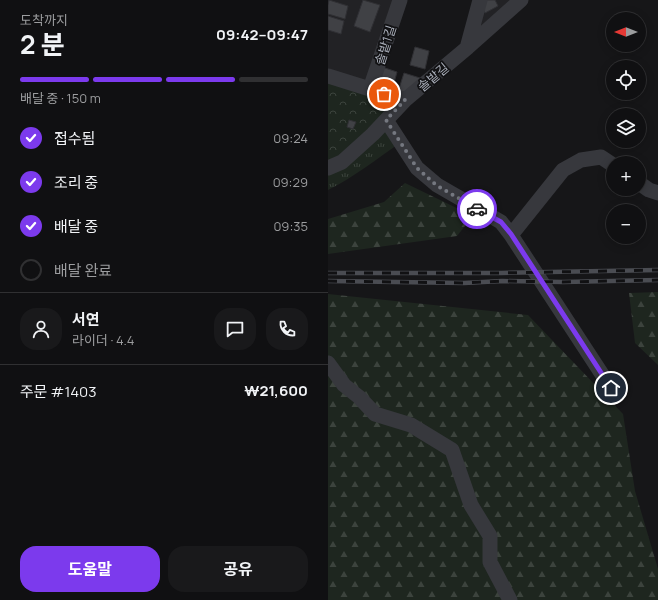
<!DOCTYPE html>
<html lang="ko">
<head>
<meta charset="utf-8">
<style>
	body { margin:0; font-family:Manrope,"Noto Sans KR",sans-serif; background:#19191b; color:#f1f3f6; height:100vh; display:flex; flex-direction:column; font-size:15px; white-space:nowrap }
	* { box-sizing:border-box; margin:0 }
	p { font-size:13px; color:#9c9d9f }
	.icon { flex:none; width:22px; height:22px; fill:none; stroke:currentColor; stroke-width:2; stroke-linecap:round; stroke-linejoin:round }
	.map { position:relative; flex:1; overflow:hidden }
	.details { display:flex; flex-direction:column; background:#101012; width:328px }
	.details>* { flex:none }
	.needle { width:26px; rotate:270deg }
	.buttons { position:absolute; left:278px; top:12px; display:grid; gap:8px }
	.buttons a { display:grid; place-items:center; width:40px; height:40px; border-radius:50%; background:#101012; box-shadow:0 2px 10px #0003,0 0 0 1px #303032; font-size:20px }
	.pin { position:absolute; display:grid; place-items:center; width:34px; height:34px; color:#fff; margin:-17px; border:2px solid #fff; border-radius:50%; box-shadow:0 1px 4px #0007 }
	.courier { position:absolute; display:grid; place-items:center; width:40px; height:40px; margin:-20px; border:3px solid #7c3aed; border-radius:50%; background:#fff; color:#222; box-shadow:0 1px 5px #0007 }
	.overview em { font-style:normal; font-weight:700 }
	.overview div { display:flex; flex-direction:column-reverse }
	.overview { display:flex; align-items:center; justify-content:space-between; height:68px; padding:0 20px }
	h1 { font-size:26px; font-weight:700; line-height:30px }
	.bar { display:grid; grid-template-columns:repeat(4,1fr); gap:6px 4px; align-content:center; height:48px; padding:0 20px }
	.bar i { height:5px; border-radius:3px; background:#303032 }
	.bar .active { background:#7c3aed }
	.bar p { grid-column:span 4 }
	.line { display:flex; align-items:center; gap:10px; padding:0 20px; border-top:1px solid #303032 }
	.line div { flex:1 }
	.round { display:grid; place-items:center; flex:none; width:42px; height:42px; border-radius:16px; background:#19191b }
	ol { padding:0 20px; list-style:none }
	li { display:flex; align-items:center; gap:12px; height:44px }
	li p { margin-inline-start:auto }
	li .icon { padding:4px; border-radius:50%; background:#7c3aed; color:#fff; stroke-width:4 }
	li:last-child { color:#9c9d9f }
	li i { width:22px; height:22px; border:2px solid #303032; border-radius:50% }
	.button { display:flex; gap:8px; margin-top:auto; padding:8px 20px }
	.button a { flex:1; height:46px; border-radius:16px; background:#7c3aed; color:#fff; font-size:16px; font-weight:700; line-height:46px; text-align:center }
	.button a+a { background:#19191b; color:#f1f3f6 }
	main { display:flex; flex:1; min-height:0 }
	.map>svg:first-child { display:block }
	.built { fill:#222225 }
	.grass { fill:url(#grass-tufts) }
	.forest { fill:url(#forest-firs) }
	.park { fill:url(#park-crowns) }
	.building { fill:#404145; stroke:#303034 }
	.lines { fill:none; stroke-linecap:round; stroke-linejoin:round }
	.minor { stroke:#37383d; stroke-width:15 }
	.rail-casing { stroke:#4a4c52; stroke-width:4.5 }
	.rail { stroke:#111113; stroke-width:3; stroke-dasharray:9; stroke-linecap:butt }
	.done { stroke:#757880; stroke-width:4; stroke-dasharray:0 7.2 }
	.route { stroke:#7c3aed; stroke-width:5 }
	.labels { text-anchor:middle; stroke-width:3.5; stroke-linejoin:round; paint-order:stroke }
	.street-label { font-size:13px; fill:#a8adb8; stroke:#111113 }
</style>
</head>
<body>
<main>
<section class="details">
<div class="overview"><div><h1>2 분</h1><p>도착까지</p></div><em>09:42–09:47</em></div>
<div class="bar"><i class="active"></i><i class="active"></i><i class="active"></i><i></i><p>배달 중 · 150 m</p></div>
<ol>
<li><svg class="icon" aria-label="check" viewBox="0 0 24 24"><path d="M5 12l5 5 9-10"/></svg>접수됨<p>09:24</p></li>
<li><svg class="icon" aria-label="check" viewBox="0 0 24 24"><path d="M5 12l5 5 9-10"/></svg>조리 중<p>09:29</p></li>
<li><svg class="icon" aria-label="check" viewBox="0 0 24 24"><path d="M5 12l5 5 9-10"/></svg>배달 중<p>09:35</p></li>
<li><i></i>배달 완료</li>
</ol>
<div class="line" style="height:72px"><a class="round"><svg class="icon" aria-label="person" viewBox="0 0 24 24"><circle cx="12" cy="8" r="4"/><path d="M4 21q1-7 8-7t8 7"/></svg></a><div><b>서연</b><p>라이더 · 4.4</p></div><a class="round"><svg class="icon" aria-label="chat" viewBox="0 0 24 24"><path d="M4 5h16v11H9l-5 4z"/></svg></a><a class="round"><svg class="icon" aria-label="phone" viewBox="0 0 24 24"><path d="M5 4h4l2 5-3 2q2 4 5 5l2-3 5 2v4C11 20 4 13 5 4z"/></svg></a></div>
<div class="line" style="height:52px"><div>주문 #1403</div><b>₩21,600</b></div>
<div class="button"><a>도움말</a><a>공유</a></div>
</section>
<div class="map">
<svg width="330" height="600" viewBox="0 0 330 600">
	<defs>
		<pattern id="grass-tufts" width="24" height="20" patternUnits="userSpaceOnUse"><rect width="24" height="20" fill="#1e261f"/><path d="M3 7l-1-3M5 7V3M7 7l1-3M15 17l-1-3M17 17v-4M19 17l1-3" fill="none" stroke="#3c433d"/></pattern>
		<pattern id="forest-firs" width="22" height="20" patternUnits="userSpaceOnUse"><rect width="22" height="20" fill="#1e261f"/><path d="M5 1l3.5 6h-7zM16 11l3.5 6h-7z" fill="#3c433d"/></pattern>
		<pattern id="park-crowns" width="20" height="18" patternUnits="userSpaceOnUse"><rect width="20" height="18" fill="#1e261f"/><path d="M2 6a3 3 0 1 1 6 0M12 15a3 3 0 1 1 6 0" fill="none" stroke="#3c433d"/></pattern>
	</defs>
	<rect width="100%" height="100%" fill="#161618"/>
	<path class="built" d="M0,0H72L42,89L0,76Z
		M152,0H193L139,48Z"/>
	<path class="grass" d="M58,120L73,142C49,159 26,177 0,190V153Z"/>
	<path class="forest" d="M77,183L145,216L129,236L0,254V219L56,202Z
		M330,292V365L307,343L301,293Z
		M0,294L200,315L295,414L307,491L330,569V600H0Z"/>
	<path class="park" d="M0,76L77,100L0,168Z"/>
	<path class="building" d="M1,0L20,6L17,19L0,14V5Z
		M35,0L52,5L42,32L26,26Z
		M153,0H167L170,6L157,13L152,4Z
		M0,16L16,21L13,34L0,30Z
		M87,47L101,51L97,69L82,65Z
		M54,67L69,72L63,94L48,86Z
		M76,73L92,78L89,86L69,95Z
		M21,120L28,122L25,129L19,127Z"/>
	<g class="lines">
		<path class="minor" d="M139,48L152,0
			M0,76L77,100
			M42,89L72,0
			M58,120L89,168L109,185L173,222L183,235L283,388
			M0,168L14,162L45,134L77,100L139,48L193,0
			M311,183L321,190L330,193
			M183,235L235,170L253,160L273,157L285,165
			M0,363L16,385L31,397L47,414L83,425L124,450L143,505L162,536V562L182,600"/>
		<g class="rail-casing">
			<path id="rail" d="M0,273H173L330,270
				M0,281L136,283L174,281L235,282L330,280"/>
		</g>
		<use href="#rail" class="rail"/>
	</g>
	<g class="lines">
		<path class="done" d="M56,94L77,100L58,120L89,168L108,185L149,209"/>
		<path class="route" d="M149,209L173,222L183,234L283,388"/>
	</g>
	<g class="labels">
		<g class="street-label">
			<text transform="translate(57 45) rotate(-72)" y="5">솔밭1길</text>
			<text transform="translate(105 77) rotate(-40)" y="5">솔밭길</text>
		</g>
	</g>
</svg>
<div class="buttons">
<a><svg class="needle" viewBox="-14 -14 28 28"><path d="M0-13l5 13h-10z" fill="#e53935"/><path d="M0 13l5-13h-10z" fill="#9c9d9f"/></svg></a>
<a><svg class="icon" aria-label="locate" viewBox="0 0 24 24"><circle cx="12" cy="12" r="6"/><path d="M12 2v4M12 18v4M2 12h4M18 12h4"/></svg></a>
<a><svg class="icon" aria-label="layers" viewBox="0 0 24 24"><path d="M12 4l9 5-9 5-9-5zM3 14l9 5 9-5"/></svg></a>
<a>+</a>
<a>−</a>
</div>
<div class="pin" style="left:56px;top:94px;background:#ea580c"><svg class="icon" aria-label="bag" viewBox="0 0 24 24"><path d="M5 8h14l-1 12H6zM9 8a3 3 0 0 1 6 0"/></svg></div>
<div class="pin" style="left:283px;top:388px;background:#1f2937"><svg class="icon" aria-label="home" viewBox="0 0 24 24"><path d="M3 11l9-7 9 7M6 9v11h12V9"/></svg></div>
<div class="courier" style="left:149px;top:209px"><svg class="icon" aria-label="car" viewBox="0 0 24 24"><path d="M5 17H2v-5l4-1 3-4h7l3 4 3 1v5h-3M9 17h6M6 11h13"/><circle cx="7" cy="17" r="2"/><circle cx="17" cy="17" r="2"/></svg></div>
</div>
</main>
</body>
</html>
